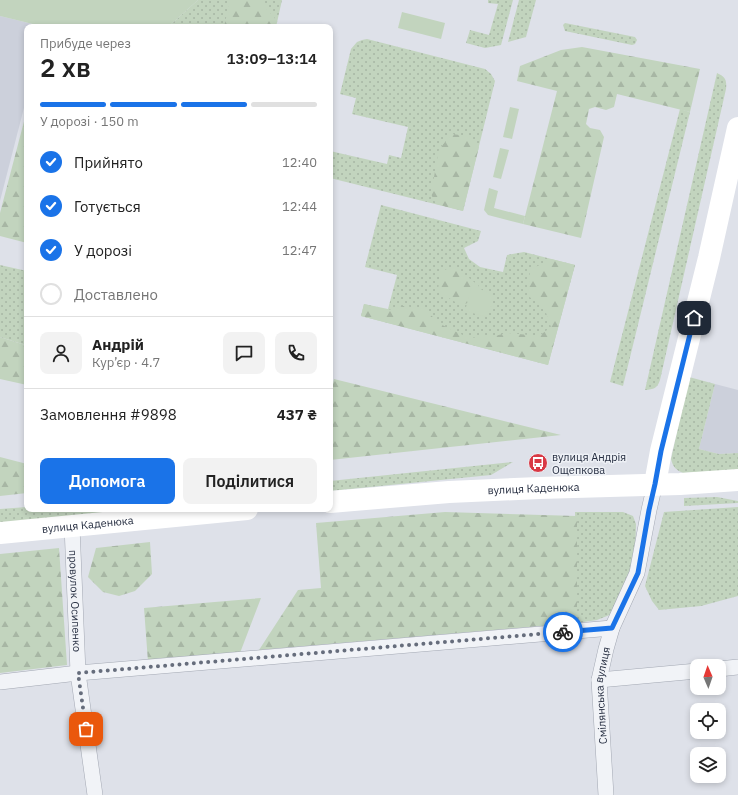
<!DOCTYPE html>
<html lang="uk">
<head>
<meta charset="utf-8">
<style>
	body { margin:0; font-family:"IBM Plex Sans",sans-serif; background:#f2f2f2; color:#222; height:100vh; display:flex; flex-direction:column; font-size:15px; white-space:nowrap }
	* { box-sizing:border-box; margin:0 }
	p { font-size:13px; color:#767676 }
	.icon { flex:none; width:22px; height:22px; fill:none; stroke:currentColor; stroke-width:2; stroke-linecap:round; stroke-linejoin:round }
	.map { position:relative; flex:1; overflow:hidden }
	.panel { position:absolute; left:24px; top:24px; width:309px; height:488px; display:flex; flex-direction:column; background:#fff; border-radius:8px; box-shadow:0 2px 6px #0003 }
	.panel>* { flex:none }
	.needle { width:26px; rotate:358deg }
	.tools { position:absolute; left:690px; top:659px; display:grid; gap:8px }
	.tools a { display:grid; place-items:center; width:36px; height:36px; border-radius:8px; background:#fff; box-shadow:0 2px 6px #0003; font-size:20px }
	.pin { position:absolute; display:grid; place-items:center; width:34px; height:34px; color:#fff; margin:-17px; border-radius:8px; box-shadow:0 2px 6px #0006 }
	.courier { position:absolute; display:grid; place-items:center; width:40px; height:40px; margin:-20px; border:3px solid #1a73e8; border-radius:50%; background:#fff; color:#222; box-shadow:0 1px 5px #0007 }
	.overview em { font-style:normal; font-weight:600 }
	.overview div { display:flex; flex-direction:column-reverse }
	.overview { display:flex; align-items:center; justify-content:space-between; height:68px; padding:0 16px }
	h1 { font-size:26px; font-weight:600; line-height:30px }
	.bar { display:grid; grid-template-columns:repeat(4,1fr); gap:6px 4px; align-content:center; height:48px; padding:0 16px }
	.bar i { height:5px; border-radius:3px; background:#e0e0e0 }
	.bar .selected { background:#1a73e8 }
	.bar p { grid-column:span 4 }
	.line { display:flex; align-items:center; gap:10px; padding:0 16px; border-top:1px solid #e0e0e0 }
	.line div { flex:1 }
	.round { display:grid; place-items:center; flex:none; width:42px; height:42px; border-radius:8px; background:#f2f2f2 }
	ol { padding:0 16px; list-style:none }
	li { display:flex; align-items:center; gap:12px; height:44px }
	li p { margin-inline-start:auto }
	li .icon { padding:4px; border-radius:50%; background:#1a73e8; color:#fff; stroke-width:4 }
	li:last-child { color:#767676 }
	li i { width:22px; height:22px; border:2px solid #e0e0e0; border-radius:50% }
	.primary-button { display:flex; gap:8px; margin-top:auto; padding:8px 16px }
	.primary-button a { flex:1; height:46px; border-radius:8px; background:#1a73e8; color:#fff; font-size:16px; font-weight:600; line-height:46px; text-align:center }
	.primary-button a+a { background:#f2f2f2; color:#222 }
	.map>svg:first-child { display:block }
	.built { fill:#ccd0db }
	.grass { fill:url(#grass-dots) }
	.forest { fill:url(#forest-firs) }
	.garden { fill:#c2d4be }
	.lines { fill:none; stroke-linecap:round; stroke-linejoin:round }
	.street-casing { stroke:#a3a8b3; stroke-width:16 }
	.street { stroke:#f1f3f7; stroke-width:15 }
	.secondary { stroke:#fff; stroke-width:22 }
	.done { stroke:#666d7c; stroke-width:4; stroke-dasharray:0 7.2 }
	.route { stroke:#1a73e8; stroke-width:5 }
	.labels { text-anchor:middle; stroke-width:3; stroke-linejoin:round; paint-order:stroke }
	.poi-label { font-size:11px; fill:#262e41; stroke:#eef1f6; text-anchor:start }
	.street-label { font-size:11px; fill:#262e41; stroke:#eef1f6 }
</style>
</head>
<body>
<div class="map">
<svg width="738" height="795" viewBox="0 0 738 795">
	<defs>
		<pattern id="grass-dots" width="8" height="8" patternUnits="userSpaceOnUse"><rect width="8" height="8" fill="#c2d4be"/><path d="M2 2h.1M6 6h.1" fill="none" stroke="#a7b6a4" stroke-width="1.8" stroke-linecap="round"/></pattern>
		<pattern id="forest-firs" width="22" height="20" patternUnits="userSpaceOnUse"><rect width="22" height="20" fill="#c2d4be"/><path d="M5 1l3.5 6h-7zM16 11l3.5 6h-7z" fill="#a7b6a4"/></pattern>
	</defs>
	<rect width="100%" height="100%" fill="#dee1e9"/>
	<path class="built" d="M0,16L45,27H27V96L0,201Z
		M715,384L738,390V453L719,454L699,449Z"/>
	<path class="grass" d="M198,0H282L276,27H168Z
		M488,0H513L501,45L485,48L466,43L470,30L489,35L498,4L488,3Z
		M519,0H536L526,37L508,42Z
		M565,23L635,37L637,40L635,44L632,45L565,31L563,25Z
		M367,39L485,69L491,74L495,81L463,211L330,178V151L387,164L389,155L401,158L408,127L352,114L356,98L340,94L351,49L357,42L362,40Z
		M717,73C725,77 727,79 726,89L660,380C657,389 654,389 645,390Z
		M680,109L690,112L623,386L610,382Z
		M381,205L481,231L478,241L464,248L469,259L480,267L503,272L507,255L524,252L575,265L548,365L361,316L364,304L388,309L397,275L365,267Z
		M0,265L27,271V345H25L0,337Z
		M689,377L715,384L699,449L719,454L738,453V470L683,473C676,470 673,467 671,459Z
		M513,462L491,475L330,491V481Z
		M717,497L738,501V503L684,506V498Z
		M27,507V509H152L0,524V509Z
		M738,507V596L701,606L659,610L652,601L645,586L664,512Z
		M575,512H623L633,516L636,524L635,562L612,614L597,620L577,623Z"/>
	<path class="forest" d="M230,0H260L261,3L275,18L272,27H224Z
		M582,47L700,69L690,112L617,94L614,107L606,110L595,107L589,109L586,124L590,128L600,130L604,137L581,238L523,224L557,91L517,81L520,66L561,50Z
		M27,110V243L0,236V213Z
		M452,134L467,136L479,147L463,211L436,204L431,194L439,149Z
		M551,259L575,265L548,365L361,316L364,304L388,310L404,306L423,309L444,326L469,338L494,336L508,333L539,336L551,327L544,307L528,296L530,270Z
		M454,266L479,286L472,302L460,305L438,291L440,272Z
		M0,337L25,345H27V385L0,379Z
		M334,379L561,435L330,460V397Z
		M0,457L27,464V493L0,496Z
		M445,512L577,516V623L259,650L298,590L321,588L316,523Z
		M150,542L152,574L135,591L119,596L103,592L88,577L96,548Z
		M59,548L67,665L0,673V554Z
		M261,598L240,653L148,662L144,608Z"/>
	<path class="garden" d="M0,0H198L168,27H45L0,16Z
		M402,12L445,23L441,39L398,28Z
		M510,107L519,109L512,139L503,137Z
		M500,148L509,150L501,179L493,177Z
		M489,188L498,191L494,208L525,216L523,224L488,215L484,210Z
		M472,285L495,296L487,317L465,311Z"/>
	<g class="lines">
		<g class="street-casing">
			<g id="street">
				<path id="s1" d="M72,526L78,673L95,795"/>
				<path d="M719,669L738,667"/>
				<path d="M599,680L697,671"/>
				<path d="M0,682L78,673L612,628"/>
				<path id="s2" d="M606,795L599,680L606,649L612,628L637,573L649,510L655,484"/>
			</g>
		</g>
		<use href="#street" class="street"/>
		<g class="secondary">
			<path d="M655,484L661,451L709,258L738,128"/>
			<path id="s3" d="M330,502L449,492L539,488L680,484L738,480"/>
			<path id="s4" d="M0,533L247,509"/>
		</g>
	</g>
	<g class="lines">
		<path class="done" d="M86,729L78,673L563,632"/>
		<path class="route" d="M563,632L612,628L638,573L649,510L655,484L661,451L694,318"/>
	</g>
	<defs>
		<g id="bus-disc" transform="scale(1)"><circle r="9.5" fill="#d93844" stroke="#eef1f6"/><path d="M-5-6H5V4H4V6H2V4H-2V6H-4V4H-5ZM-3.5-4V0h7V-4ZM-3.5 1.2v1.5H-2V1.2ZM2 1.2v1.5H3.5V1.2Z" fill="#fff"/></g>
	</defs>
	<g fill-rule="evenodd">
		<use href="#bus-disc" x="538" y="463"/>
	</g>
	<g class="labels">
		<g class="poi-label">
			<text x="552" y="461">вулиця Андрія<tspan x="552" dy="13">Ощепкова</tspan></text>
		</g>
		<g class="street-label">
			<text dy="4" stroke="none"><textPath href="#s3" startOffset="204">вулиця Каденюка</textPath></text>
			<text dy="4" stroke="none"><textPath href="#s4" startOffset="88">вулиця Каденюка</textPath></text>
			<text dy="4" stroke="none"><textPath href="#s1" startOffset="75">провулок Осипенко</textPath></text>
			<text dy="4" stroke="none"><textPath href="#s2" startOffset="100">Смілянська вулиця</textPath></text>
		</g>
	</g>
</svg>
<div class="tools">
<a><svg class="needle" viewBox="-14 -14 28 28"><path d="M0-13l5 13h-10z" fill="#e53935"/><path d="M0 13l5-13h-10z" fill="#767676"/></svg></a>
<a><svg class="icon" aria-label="locate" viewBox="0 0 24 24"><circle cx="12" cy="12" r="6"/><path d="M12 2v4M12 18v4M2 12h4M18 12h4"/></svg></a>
<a><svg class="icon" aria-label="layers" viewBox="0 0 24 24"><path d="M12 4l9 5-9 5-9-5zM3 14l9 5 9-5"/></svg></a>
</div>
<div class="pin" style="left:86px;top:729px;background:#ea580c"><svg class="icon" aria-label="bag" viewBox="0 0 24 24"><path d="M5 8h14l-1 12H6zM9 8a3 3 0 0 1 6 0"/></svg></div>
<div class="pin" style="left:694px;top:318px;background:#1f2937"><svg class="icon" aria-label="home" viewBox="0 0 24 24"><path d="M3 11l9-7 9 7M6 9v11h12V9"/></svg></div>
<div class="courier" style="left:563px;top:632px"><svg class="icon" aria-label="bike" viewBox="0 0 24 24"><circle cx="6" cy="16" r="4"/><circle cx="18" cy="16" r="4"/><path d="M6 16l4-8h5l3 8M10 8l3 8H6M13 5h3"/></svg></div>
<section class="panel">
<div class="overview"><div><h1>2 хв</h1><p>Прибуде через</p></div><em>13:09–13:14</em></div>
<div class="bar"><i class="selected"></i><i class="selected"></i><i class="selected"></i><i></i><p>У дорозі · 150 m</p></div>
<ol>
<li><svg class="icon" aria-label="check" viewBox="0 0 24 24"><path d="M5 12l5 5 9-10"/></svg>Прийнято<p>12:40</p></li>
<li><svg class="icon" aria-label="check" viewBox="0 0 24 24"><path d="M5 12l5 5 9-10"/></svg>Готується<p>12:44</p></li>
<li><svg class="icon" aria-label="check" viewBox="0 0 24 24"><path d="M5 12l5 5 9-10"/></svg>У дорозі<p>12:47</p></li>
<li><i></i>Доставлено</li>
</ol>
<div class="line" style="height:72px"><a class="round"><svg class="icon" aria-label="person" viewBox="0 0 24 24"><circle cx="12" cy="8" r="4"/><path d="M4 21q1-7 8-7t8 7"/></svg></a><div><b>Андрій</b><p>Кур’єр · 4.7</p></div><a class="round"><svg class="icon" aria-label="chat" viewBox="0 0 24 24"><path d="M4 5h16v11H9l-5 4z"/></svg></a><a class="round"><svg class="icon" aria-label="phone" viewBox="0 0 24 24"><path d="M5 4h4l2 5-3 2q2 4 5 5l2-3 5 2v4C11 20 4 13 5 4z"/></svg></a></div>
<div class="line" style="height:52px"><div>Замовлення #9898</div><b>437 ₴</b></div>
<div class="primary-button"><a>Допомога</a><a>Поділитися</a></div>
</section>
</div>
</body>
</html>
